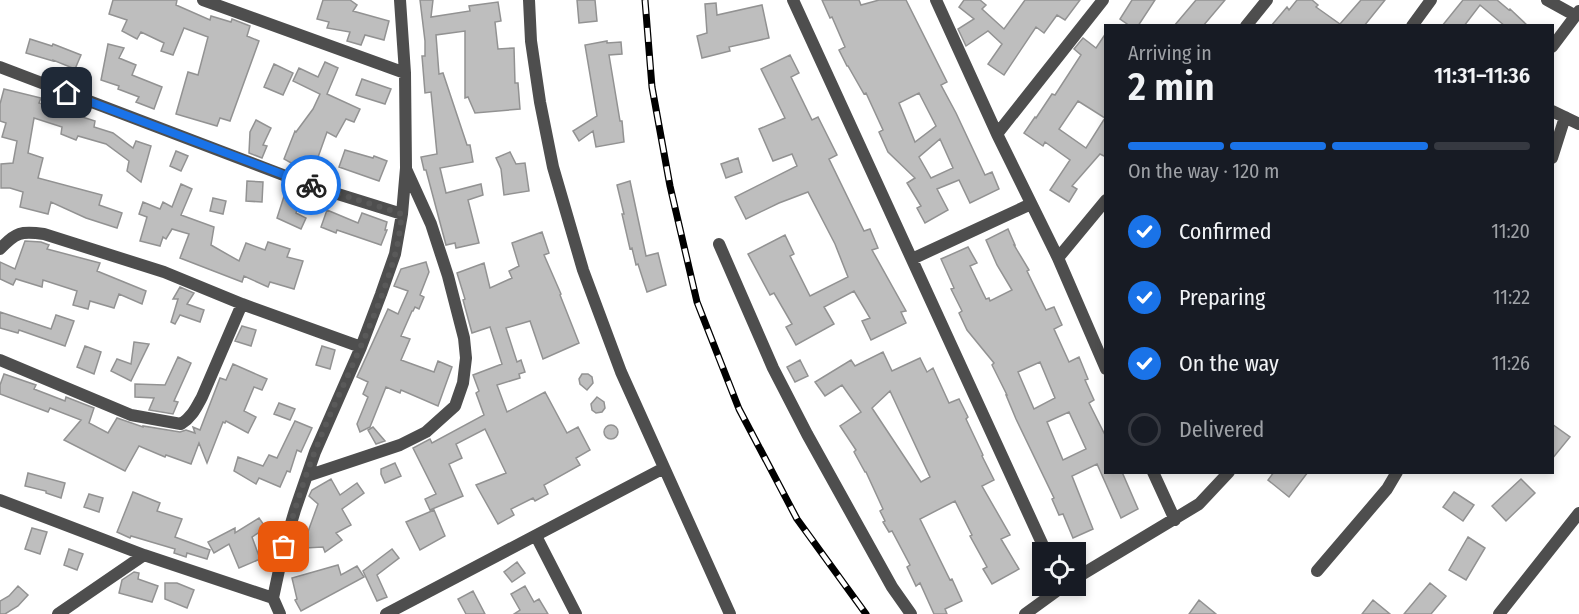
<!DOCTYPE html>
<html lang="en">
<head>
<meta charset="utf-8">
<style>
	body { margin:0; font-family:"Fira Sans Condensed",sans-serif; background:#20242c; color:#f1f3f6; height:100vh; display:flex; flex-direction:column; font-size:22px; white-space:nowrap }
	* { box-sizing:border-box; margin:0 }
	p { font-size:20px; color:#9ea1a6 }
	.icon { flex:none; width:33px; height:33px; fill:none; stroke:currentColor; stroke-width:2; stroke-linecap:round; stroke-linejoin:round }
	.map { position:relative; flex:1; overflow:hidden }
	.drawer { position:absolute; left:1104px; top:24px; width:450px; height:450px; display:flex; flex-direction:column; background:#171b24; border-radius:0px; box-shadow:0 3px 9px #0003 }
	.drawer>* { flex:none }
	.fabs { position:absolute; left:1032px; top:542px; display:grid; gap:12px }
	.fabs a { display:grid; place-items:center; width:54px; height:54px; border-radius:0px; background:#171b24; box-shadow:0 3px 9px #0003; font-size:30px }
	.pin { position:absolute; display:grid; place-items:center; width:51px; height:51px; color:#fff; margin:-26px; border-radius:12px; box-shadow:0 3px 9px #0006 }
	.courier { position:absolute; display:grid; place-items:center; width:60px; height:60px; margin:-30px; border:4px solid #1a73e8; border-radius:50%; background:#fff; color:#222; box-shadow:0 2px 8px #0007 }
	.summary em { font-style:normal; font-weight:600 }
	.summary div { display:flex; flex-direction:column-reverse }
	.summary { display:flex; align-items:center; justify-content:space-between; height:102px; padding:0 24px }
	h1 { font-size:39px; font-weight:600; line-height:45px }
	.bar { display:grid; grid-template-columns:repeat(4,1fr); gap:9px 6px; align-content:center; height:72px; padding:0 24px }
	.bar i { height:8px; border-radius:4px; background:#363941 }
	.bar .current { background:#1a73e8 }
	.bar p { grid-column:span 4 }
	ol { padding:0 24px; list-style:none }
	li { display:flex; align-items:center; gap:18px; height:66px }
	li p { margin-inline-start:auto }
	li .icon { padding:6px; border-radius:50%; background:#1a73e8; color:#fff; stroke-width:4 }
	li:last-child { color:#9ea1a6 }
	li i { width:33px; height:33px; border:3px solid #363941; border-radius:50% }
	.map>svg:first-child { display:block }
	.building { fill:#bebebe; stroke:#929292; stroke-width:1.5; fill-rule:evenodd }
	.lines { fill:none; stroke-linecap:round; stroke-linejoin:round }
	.street { stroke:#4e4e4e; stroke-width:12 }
	.rail-casing { stroke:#000; stroke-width:7 }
	.rail { stroke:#fff; stroke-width:4.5; stroke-dasharray:14; stroke-linecap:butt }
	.done { stroke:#595959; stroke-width:6; stroke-dasharray:0 10.8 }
	.route { stroke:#1a73e8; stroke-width:8 }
</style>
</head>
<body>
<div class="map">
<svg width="1579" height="614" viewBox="0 0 1579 614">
	<rect width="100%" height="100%" fill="#fff"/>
	<path class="building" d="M113,0H177L176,5L210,20L211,16L231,22L232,19L250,26L247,36L259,41L230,121L220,118L217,126L176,114L188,72L198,75L208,37L184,28L173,55L161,51L164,43L141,32L137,39L122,31L127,20L109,14Z
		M323,0H350L357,5L353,11L389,21L384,40L365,35L361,45L347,41L350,32L327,28L329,22L317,19Z
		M420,0H433L431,17L470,11L469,6L498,2L501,21L495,22L498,49L514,48L515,83H518L520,109L475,113L468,97L465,98V31L436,35L439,74L443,73L467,145H470L473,162L440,168L446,193L481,184L483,195L468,200L479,243L456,248L455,243L446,245L426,170H424L421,157L437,154L431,92L425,93L422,56H425V41Z
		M577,0H595L597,21L579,23Z
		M822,0H859L861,5L879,0H906L947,82L941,85L956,113L985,175L992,172L999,189L970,203L959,180L937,189L948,210L925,223L917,208L921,206L907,183L915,178L888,152L879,132L883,130L866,93L864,94L848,66H847L839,50L845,47L832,17L830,18ZM919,93L936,126L915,142L899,103ZM940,139L953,168L931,178L919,157Z
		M964,0H980L986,5L982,9L1004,29L1025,0H1080L1065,20L1057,15L1044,33L1036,27L1004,75L988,64L1002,44L988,31L966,46L958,29L974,19L959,7Z
		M1132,0H1155L1138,26H1130L1120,19Z
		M1196,0H1225L1203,26H1174Z
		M1297,0H1312L1318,5L1316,7L1340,24L1361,0H1385L1364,26H1271L1287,7L1289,10Z
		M1463,0H1497L1509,10L1510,9L1528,26H1505L1480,5L1464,26H1442Z
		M716,3L717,15L762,5L769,38L729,47L730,51L702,58L697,36L707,33L705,4Z
		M1106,33V157L1100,154L1072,186L1077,189L1069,202L1050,190L1070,160L1045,142L1043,146L1024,133L1035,117L1036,118L1052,94L1055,95L1081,55L1074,49L1083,38L1096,48ZM1078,101L1105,118L1086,148L1059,129Z
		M30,39L52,46L53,44L81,55L75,69L53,60V61L26,53Z
		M607,41V43L621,42L622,54L609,55L620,121H622L624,142L596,147L593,131L579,141L573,131L597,116L585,45Z
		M108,44L124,48L119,58L136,65L132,75L162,87L154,109L136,102L139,97L118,89L119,86L101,80Z
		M790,55L799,73L791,77L812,120L818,117L837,155L829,159L864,231L870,229L878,248L872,250L906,311L901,312L906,323L871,340L862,321L870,318L854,291L824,307L834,324L796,345L786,327L792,324L774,293L770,295L748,254L785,235L794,254L790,256L810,296L848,277L835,244L808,192L779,203L746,219L735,197L797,166L792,154L773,161L759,129L785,118L761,69Z
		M325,62L338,68L327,94L360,109L354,122L346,119L336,137L327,132L317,160L331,164L327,178L309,173L284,159L295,131L296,132L313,109L320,94L293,81L299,68L318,77Z
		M274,64L293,73L283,95L264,87Z
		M362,79L391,89L385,104L356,95Z
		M4,89L41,98L39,103L95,121L94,127L113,133L133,148L136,141L151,146L141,182L127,171L129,161L106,144L78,136L76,140L61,134L62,127L34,118L28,153L43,158L38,178L102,195L99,205L122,213L117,228L86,218L51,202L48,214L20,207L23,192L10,188H1V164L13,163L17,141L2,137L6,123L0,121V104Z
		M256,120L271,128L263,145L267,146L262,158L249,153L250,132Z
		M345,150L373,158L374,156L387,161L379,181L339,167Z
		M176,151L188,156L181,171L170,166Z
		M510,152L516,164L525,163L529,191L504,195L501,169L496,158Z
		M738,158L742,172L726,178L721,164Z
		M247,181L263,182L262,202L246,201Z
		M630,181L646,256L658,253L666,285L647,292L638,264L636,265L632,248L630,249L622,214H624L617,185Z
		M181,184L192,189L181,215L214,227L211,245L239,261L246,243L265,250L268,242L290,249L287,257L303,261L294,289L270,282L268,287L244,276L242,282L180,258L189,234L172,229L166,239L163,237L160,246L140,241L147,217L139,214L143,202L160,209L163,202L172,207Z
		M287,187L303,192L296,213L306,218L301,229L277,218Z
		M213,198L226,201L223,214L210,211Z
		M327,210L358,223L362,213L387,222L385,230H387L381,245L337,230L336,233L321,227Z
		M1008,229L1015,245H1014L1029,270L1027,271L1046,310L1054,307L1062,325L1054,329L1069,362L1079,357L1088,379L1085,380L1094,400L1089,403L1106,437V472H1122L1138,509L1121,518L1097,464L1072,476L1093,529L1073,538L1063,514L1059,515L1052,499L1054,498L1016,419L1006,395H1007L992,365L994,363L967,330L959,313L962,311L951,289L954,288L941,259L968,247L977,263L970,266L986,299L989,298L990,301L1012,290L997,265L986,240ZM1040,362L1055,398L1034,409L1018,372ZM1069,412L1086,449L1063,460L1047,422Z
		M542,232L549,253L544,255L561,294L560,295L579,343L543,359L530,321L506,328L517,362L521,360L525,372L519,374L520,378L497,385L507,412L545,392L567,433L578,427L590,450L576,458L580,465L544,485L548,494L535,501L533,498L511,509L514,515L498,524L476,485L506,473L485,429L456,444L462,458L449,464L463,496L430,510L425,499L436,494L413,448L430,439L432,443L484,415L476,393L479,391L473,375L502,364L490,327L472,333L463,300L465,299L457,273L484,263L490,288L512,278L509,271L519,266L512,243Z
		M25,241L41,242L49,245L47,249L100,263L97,271L146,291L142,304L119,294L114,308L90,301L88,309L73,305L77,291L43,280L42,287L16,279L13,285L0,279V262L15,269Z
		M426,262L429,272L420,295L424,297L419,309L415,307L413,311H412L401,336L410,339L401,360L434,372L438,361L452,367L438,406L401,390L400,393L386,387L370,427L360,432L357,424L368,397L363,394L368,382L357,377L388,309L398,314L408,291L394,286L401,269Z
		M180,287L194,293L187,304L204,310L200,322L180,315L175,324L171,322L178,299H173Z
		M0,312L51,329L56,315L74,321L65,346L19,330L18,333L0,328Z
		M242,326L256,330L251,346L235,341Z
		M134,342L149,344L131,381L111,371L117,359L131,364Z
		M85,346L101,352L94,374L77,367Z
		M322,346L335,350L330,369L316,365Z
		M883,352L892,371L920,358L927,372L933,368L949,403L959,399L968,417L966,419L983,455L982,456L994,480L982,486L1010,535L1001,539L1019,569L992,584L983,569L987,567L970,536L972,535L955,501L920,519L950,580L952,579L962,601L945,609L947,614H934L920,583L916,586L907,567L910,565L892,531L889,532L883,522L885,521L880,511L883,509L866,472H865L854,452L856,450L840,426L861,412L842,385L825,396L815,382L851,360L855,366ZM890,391L930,477L921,482L872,408Z
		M178,357L191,363L174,401L178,402L173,414L149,410L154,398L135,397V384L165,385Z
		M800,360L808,376L795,382L787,367Z
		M233,364L267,379L262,390L254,387L244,411L256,417L248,433L226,421L225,423L223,422L207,463L199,443L191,464L166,455L165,457L139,446L125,471L64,440L81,420L50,408L48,412L0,394V385L4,374L36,385L34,389L65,401L66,397L94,408L89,423L108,433L117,418L143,427V426L180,432L186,430L195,433L193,427L200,430L220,378L226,380Z
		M582,374H588L592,377L593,383L587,390L580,384L579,379Z
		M597,397L604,402L605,408L602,412L596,413L592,410L591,404Z
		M279,403L295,409L290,420L274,414Z
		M295,421L312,428L301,452L297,450L290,472L287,471L280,487L259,478L256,484L234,471L238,457L263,466L269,455L277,458Z
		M1552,424L1570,437L1552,459Z
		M604 432a7 7 0 1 1 14 0a7 7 0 1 1-14 0Z
		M373,427L385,441L376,444L368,430Z
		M395,463L401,476L385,483L381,474V469Z
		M1274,472H1308L1289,497L1268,480Z
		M28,473L65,483L61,498L46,493V491L25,486Z
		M331,479L340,495L357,483L364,493L342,509L351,525L336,533L342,540L325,552L323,547L305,548V540L318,504L309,496L312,490Z
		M1521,479L1535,493L1506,521L1492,506Z
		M133,492L160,503L157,511L182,519L175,537L210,550L207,559L187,553L186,557L174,553L175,549L131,536L130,538L117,532Z
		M1454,492L1474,505L1463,521L1443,507Z
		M89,494L103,498L99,512L84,507Z
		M434,510L445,536L420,550L406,522Z
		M259,518L266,528L252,537L260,559L239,568L229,544L214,553L208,542L235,528V533Z
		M32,528L47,532L40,554L25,549Z
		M1468,537L1485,548L1466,580L1449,570Z
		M69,549L83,554L77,570L64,565Z
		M392,549L399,558L377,575L387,597L377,601L363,571Z
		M517,562L525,573L512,582L504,572Z
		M338,565L341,575L357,566L364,577L301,611L295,600L297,599L292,578Z
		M134,572L139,573L138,579L158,586L152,602L119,593L122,580Z
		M165,583H177L194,590L187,608L165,599Z
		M1430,583L1446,596L1431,614H1404Z
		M18,586L28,595L18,606L5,614H0V601L9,596Z
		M525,586L534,602L539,599L548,614H514L520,610L511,594Z
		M473,591L485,614H466L458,599Z
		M1199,600L1216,614H1189Z
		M1373,600L1390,614H1362Z"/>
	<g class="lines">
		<path class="street" d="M203,0L405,73
			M529,0L531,41L540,102L553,167L583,270L621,372L730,614
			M793,0L1046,552
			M936,0L997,134L1058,258L1106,369
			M1547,0L1576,16
			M1246,26L1267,0
			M1412,26L1431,0
			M1552,47L1579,11
			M0,67L312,186L402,214
			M1552,111L1579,124
			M997,134L1103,0
			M1552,158L1565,117
			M719,244L773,368L807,434L892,587L911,614
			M0,249C16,232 21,231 44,234L164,272L242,304
			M1058,258L1106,200
			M912,259L1031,204
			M0,360L131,415L181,424C192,417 196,408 202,397L242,304L361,347
			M1153,472L1175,520
			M307,476L400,445L426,432L455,406L463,383L466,358L464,338L448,276L431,224L406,169
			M0,500L144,555
			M536,536L576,614
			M1317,571L1387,489L1397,472
			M1076,578L1199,504L1229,472
			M273,598L284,547L295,510L315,452L361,347L381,294L395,254L402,214L406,168L405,73L400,0
			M58,614L144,555L273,598L280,614
			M386,614L664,468
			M1025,614L1065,585
			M1499,614L1579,513"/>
		<g class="rail-casing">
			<path id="rail" d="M645,0L652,87L670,186L697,302L739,409L797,519L866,614"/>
		</g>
		<use href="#rail" class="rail"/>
	</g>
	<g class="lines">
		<path class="done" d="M284,547C293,515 303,482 315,451C341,385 376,323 395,255C399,241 400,227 402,214L311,185"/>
		<path class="route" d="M67,93L311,185"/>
	</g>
</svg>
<div class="fabs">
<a><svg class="icon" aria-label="locate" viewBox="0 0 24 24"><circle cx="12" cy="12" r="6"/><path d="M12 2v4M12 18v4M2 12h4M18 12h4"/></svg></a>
</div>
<div class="pin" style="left:284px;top:547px;background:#ea580c"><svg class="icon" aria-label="bag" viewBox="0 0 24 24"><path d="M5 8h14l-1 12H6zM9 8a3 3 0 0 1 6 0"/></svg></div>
<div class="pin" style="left:67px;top:93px;background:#1f2937"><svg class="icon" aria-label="home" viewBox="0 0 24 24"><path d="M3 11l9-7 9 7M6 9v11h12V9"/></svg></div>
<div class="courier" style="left:311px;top:185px"><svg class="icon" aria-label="bike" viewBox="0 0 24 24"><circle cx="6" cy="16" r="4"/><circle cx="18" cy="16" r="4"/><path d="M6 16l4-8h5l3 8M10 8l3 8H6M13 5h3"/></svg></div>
<section class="drawer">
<div class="summary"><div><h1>2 min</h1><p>Arriving in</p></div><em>11:31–11:36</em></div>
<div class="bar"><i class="current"></i><i class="current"></i><i class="current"></i><i></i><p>On the way · 120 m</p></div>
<ol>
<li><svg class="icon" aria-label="check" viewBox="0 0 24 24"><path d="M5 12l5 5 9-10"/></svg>Confirmed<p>11:20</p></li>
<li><svg class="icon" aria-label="check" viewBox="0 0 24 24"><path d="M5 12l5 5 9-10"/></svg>Preparing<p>11:22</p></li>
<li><svg class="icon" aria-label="check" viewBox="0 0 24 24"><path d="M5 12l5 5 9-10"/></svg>On the way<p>11:26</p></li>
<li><i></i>Delivered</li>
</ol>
</section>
</div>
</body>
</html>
